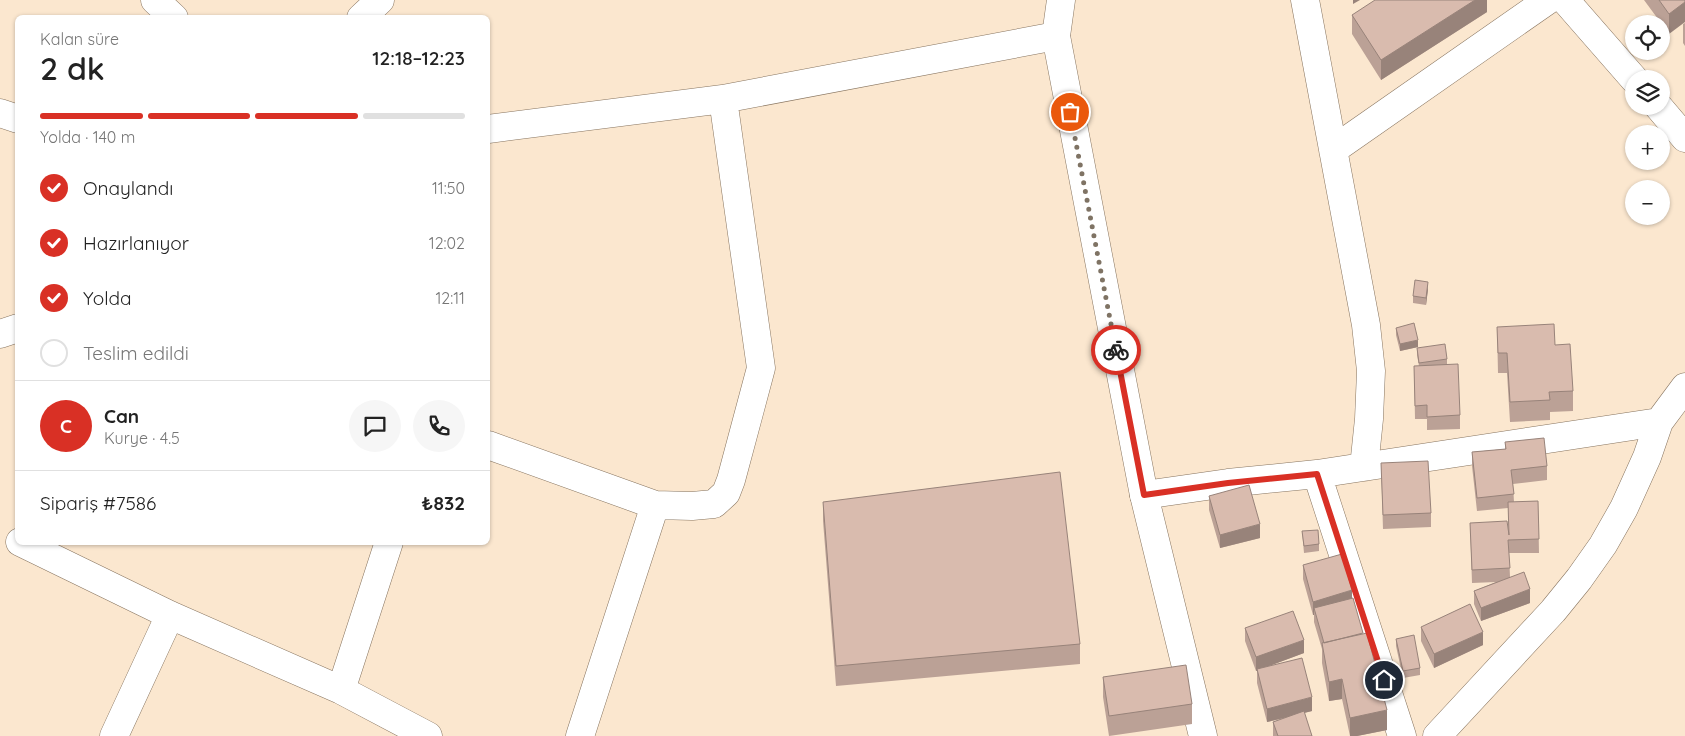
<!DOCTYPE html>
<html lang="tr">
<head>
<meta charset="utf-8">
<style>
	body { margin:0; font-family:Quicksand,sans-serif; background:#f6f6f6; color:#222; height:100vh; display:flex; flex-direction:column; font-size:19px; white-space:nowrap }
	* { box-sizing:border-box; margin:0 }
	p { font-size:16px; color:#767676 }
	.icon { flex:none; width:28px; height:28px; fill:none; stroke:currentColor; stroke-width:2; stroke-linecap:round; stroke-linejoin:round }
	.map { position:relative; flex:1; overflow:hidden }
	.sheet { position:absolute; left:15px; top:15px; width:475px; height:530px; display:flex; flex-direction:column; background:#fff; border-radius:8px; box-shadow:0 1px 4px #0004 }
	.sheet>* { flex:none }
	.tools { position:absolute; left:1625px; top:15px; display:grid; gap:10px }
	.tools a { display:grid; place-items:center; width:45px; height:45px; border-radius:50%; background:#fff; box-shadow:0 1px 4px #0004; font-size:25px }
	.pin { position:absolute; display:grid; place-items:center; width:42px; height:42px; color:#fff; margin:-21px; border:2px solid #fff; border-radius:50%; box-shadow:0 1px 5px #0007 }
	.courier { position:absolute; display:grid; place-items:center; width:50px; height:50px; margin:-25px; border:4px solid #d93025; border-radius:50%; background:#fff; color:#222; box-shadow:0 1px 6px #0007 }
	.head em { font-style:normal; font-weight:600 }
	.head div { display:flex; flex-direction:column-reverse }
	.head { display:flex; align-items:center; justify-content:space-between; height:85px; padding:0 25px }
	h1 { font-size:32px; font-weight:600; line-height:38px }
	.bar { display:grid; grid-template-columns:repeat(4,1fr); gap:8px 5px; align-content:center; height:60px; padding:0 25px }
	.bar i { height:6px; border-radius:4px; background:#e0e0e0 }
	.bar .selected { background:#d93025 }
	.bar p { grid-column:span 4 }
	.line { display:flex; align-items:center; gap:12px; padding:0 25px; border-top:1px solid #e0e0e0 }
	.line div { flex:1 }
	.round { display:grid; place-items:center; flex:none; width:52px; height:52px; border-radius:26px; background:#f6f6f6 }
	ol { padding:0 25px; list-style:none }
	li { display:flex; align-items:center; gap:15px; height:55px }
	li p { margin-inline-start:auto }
	li .icon { padding:5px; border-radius:50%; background:#d93025; color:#fff; stroke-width:4 }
	li:last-child { color:#767676 }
	li i { width:28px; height:28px; border:2px solid #e0e0e0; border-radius:50% }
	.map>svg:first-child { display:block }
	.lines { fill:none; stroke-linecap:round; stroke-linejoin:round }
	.minor-casing { stroke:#87745f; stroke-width:29 }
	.tertiary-casing { stroke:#87745f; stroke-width:29 }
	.minor { stroke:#fff; stroke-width:28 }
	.tertiary { stroke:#fff; stroke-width:28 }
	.wall { fill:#bba196 }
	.shaded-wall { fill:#98837a }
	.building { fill:#d9bbae; stroke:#98837a }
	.done { stroke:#7f7364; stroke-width:5; stroke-dasharray:0 9 }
	.route { stroke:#d93025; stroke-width:6 }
</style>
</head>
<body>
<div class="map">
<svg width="1685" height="736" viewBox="0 0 1685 736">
	<rect width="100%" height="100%" fill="#fbe7cf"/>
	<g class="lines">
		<g class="minor-casing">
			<path id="minor" d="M155,0L174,18
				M1305,0L1366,325L1371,371L1369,419L1364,467
				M1565,0L1634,79
				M361,18L380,0
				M1658,106L1685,138
				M0,113L18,119
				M488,129L723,99
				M1333,150L1548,0
				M0,334L18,328
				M488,445L655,505L692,506L714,504L726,493L731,480L761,368L723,99L1056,36
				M1317,474L1402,736
				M1144,495L1228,483L1317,474L1659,422
				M20,542L170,615L341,690L428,736
				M341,690L389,542
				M114,736L170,615
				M580,736L655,505
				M1437,736L1553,611L1579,579L1603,545L1624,508L1647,457L1659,422L1685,387"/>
		</g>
		<g class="tertiary-casing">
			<path id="tertiary" d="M1061,0L1056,36L1144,495L1203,736"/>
		</g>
		<use href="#minor" class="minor"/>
		<use href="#tertiary" class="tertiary"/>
	</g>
	<path class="wall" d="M1487,0V12L1381,80L1352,34V15Z
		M1644,0H1685L1669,34Z
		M1685,23V46L1683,43V24Z
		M1428,289L1426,305L1413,303V296Z
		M1497,327L1555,345L1573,391V411L1550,412V420L1510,422L1507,373H1498Z
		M1396,328L1418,347L1400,351L1396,335Z
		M1417,348L1447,359V364L1460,415V429L1427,430V419H1415L1414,366H1419L1417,355Z
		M1505,442L1547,466V480L1513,484L1514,502L1538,501L1539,553H1509L1510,577L1530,603L1481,621L1474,604V591L1496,582L1472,583L1470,523L1509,533L1508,508L1477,511L1472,466V452L1505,449Z
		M1381,463L1431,513V527L1383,529Z
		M1209,496L1260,538L1220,548L1209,510Z
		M823,502L1080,644V664L836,686L823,521Z
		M1302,531L1319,544V551L1304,553Z
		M1303,565L1352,598L1387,730L1357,736H1350L1342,699L1329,701L1322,663V649L1314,622V615H1313L1303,579Z
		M1421,627L1483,645L1434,668L1421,641Z
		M1245,628L1304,653L1263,668L1312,711L1304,713L1312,736H1273V722L1285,718L1267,722L1257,683V670L1256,671L1245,641Z
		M1396,639L1420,668V675L1403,678L1396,646Z
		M1103,677L1192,704V724L1109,736L1103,697Z"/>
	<path class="shaded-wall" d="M1353,0H1360L1353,4Z
		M1475,0H1487V12L1381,80V60Z
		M1685,2V22L1669,34V14Z
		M1428,282V289L1426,305V298Z
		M1418,340V347L1400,351V344Z
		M1260,524V538L1220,548V535Z
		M1530,589V603L1481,621V608Z
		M1352,590V604L1314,608V615H1313V602Z
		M1483,632V645L1434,668V654Z
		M1304,640V653L1256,671V657Z
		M1342,679V699L1329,701V682Z
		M1312,697V711L1267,722V709Z
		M1387,710V730L1357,736H1350V718Z"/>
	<path class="building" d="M1375,0H1475L1381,60L1352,15Z
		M1659,0H1685V2L1669,14Z
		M1415,280L1428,282L1426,298L1413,296Z
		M1414,323L1418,340L1400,344L1396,328Z
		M1554,324L1555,345L1570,344L1573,391L1549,392L1550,400L1510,402L1507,353H1498L1497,327Z
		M1445,344L1447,359L1419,363L1417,348Z
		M1458,364L1460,415L1427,417V405L1415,406L1414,366Z
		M1544,438L1547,466L1511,470L1514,494L1477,498L1472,452L1506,449L1505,442Z
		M1428,461L1431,513L1383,515L1381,463Z
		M1060,472L1080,644L836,666L823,502Z
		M1249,485L1260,524L1220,535L1209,496Z
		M1538,501L1539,539L1508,540L1510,568L1472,570L1470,523L1507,521L1509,535L1508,502Z
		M1318,530L1319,544L1304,546L1302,531Z
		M1342,554L1352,590L1313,602L1303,565Z
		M1524,572L1530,589L1481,608L1474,591Z
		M1353,598L1363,633L1324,643L1314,608Z
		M1470,604L1483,632L1434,654L1421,627Z
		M1293,611L1304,640L1256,657L1245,628Z
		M1367,633L1387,710L1350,718L1342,679L1329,682L1322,643Z
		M1414,635L1420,668L1403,671L1396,639Z
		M1302,658L1312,697L1267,709L1257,669Z
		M1186,665L1192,704L1109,716L1103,677Z
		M1304,711L1312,736H1278L1273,722Z"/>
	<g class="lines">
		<path class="done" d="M1070,112L1116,350"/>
		<path class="route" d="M1116,350L1144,495L1228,483L1317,474L1384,680"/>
	</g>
</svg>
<div class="tools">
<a><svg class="icon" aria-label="locate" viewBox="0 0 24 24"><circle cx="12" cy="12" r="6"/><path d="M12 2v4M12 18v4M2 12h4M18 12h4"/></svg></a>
<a><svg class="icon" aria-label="layers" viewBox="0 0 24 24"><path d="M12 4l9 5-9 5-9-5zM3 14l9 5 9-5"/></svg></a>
<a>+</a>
<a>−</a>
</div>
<div class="pin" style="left:1070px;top:112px;background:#ea580c"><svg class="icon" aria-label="bag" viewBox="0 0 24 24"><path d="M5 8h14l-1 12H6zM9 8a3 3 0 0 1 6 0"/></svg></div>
<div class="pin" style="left:1384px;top:680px;background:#1f2937"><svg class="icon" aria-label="home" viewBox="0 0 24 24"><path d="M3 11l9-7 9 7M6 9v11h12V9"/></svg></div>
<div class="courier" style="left:1116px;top:350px"><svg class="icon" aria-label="bike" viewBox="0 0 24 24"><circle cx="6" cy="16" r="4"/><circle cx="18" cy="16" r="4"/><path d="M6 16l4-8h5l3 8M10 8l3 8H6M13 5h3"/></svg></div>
<section class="sheet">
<div class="head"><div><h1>2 dk</h1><p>Kalan süre</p></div><em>12:18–12:23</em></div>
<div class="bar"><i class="selected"></i><i class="selected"></i><i class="selected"></i><i></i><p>Yolda · 140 m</p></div>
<ol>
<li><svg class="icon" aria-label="check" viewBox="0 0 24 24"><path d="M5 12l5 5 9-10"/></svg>Onaylandı<p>11:50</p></li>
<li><svg class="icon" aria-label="check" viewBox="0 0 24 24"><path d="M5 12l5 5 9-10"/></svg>Hazırlanıyor<p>12:02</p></li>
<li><svg class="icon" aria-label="check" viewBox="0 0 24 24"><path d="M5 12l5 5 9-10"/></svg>Yolda<p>12:11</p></li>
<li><i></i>Teslim edildi</li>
</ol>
<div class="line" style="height:90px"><b class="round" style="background:#d93025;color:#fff">C</b><div><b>Can</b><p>Kurye · 4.5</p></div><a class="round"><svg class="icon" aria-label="chat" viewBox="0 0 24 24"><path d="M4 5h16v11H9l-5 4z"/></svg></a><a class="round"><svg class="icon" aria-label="phone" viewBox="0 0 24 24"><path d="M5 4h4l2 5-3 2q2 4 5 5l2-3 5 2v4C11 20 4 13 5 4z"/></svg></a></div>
<div class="line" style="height:65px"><div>Sipariş #7586</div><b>₺832</b></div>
</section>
</div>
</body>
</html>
